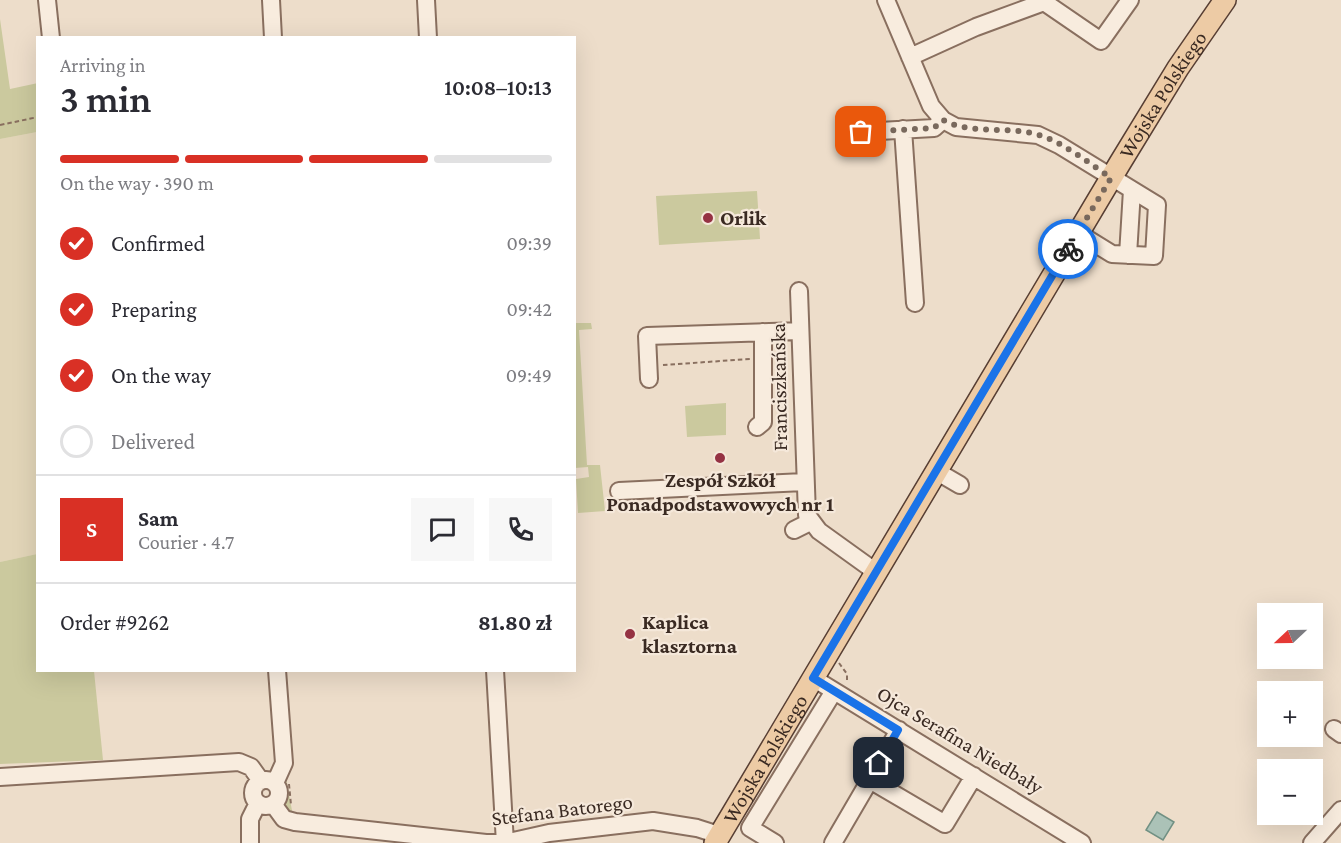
<!DOCTYPE html>
<html lang="en">
<head>
<meta charset="utf-8">
<style>
	body { margin:0; font-family:"Crimson Pro",serif; background:#f7f7f7; color:#2b2b33; height:100vh; display:flex; flex-direction:column; font-size:22px; white-space:nowrap }
	* { box-sizing:border-box; margin:0 }
	p { font-size:20px; color:#7c7c81 }
	.icon { flex:none; width:33px; height:33px; fill:none; stroke:currentColor; stroke-width:2; stroke-linecap:round; stroke-linejoin:round }
	.map { position:relative; flex:1; overflow:hidden }
	.side { position:absolute; left:36px; top:36px; width:540px; height:636px; display:flex; flex-direction:column; background:#fff; border-radius:0px; box-shadow:0 6px 24px #0002 }
	.side>* { flex:none }
	.needle { width:39px; rotate:248deg }
	.tools { position:absolute; left:1257px; top:603px; display:grid; gap:12px }
	.tools a { display:grid; place-items:center; width:66px; height:66px; border-radius:0px; background:#fff; box-shadow:0 6px 24px #0002; font-size:30px }
	.pin { position:absolute; display:grid; place-items:center; width:51px; height:51px; color:#fff; margin:-26px; border-radius:12px; box-shadow:0 3px 9px #0006 }
	.courier { position:absolute; display:grid; place-items:center; width:60px; height:60px; margin:-30px; border:4px solid #1a73e8; border-radius:50%; background:#fff; color:#222; box-shadow:0 2px 8px #0007 }
	.summary em { font-style:normal; font-weight:600 }
	.summary div { display:flex; flex-direction:column-reverse }
	.summary { display:flex; align-items:center; justify-content:space-between; height:102px; padding:0 24px }
	h1 { font-size:39px; font-weight:600; line-height:45px }
	.bar { display:grid; grid-template-columns:repeat(4,1fr); gap:9px 6px; align-content:center; height:72px; padding:0 24px }
	.bar i { height:8px; border-radius:4px; background:#e1e1e2 }
	.bar .selected { background:#d93025 }
	.bar p { grid-column:span 4 }
	.line { display:flex; align-items:center; gap:15px; padding:0 24px; border-top:2px solid #e1e1e2 }
	.line div { flex:1 }
	.round { display:grid; place-items:center; flex:none; width:63px; height:63px; border-radius:0px; background:#f7f7f7 }
	ol { padding:0 24px; list-style:none }
	li { display:flex; align-items:center; gap:18px; height:66px }
	li p { margin-inline-start:auto }
	li .icon { padding:6px; border-radius:50%; background:#d93025; color:#fff; stroke-width:4 }
	li:last-child { color:#7c7c81 }
	li i { width:33px; height:33px; border:3px solid #e1e1e2; border-radius:50% }
	.map>svg:first-child { display:block }
	.farmland { fill:#e2d5b8 }
	.green { fill:#cbc99e }
	.water { fill:#abc2b7; stroke:#719083; stroke-width:1.5 }
	.lines { fill:none; stroke-linecap:round; stroke-linejoin:round }
	.minor-casing { stroke:#896f5f; stroke-width:20 }
	.major-casing { stroke:#573e33; stroke-width:24 }
	.path { stroke:#896f5f; stroke-width:2; stroke-dasharray:4.5 3; stroke-linecap:butt }
	.minor { stroke:#f8ecde; stroke-width:16 }
	.major { stroke:#edcba5; stroke-width:21 }
	.done { stroke:#79695d; stroke-width:6; stroke-dasharray:0 10.8 }
	.route { stroke:#1a73e8; stroke-width:8 }
	.poi-dot { fill:#953243; stroke:#f5e8da; stroke-width:2 }
	.labels { text-anchor:middle; stroke-width:4.5; stroke-linejoin:round; paint-order:stroke }
	.street-label { font-size:21px; fill:#3a2a22; stroke:#f5e8da }
	.poi-label { font-size:21px; font-weight:bold; fill:#3a2a22; stroke:#f5e8da; text-anchor:start }
</style>
</head>
<body>
<div class="map">
<svg width="1341" height="843" viewBox="0 0 1341 843">
	<rect width="100%" height="100%" fill="#edddca"/>
	<path class="farmland" d="M37,132V554L0,562V139Z"/>
	<path class="green" d="M0,19L10,89L38,83L37,132L0,139Z
		M757,191L760,239L659,245L656,196Z
		M574,323H591L592,329L579,330L587,465H600L605,511L578,513L576,479L589,477L588,467L575,468Z
		M726,403V435L687,437L685,406Z
		M37,554L38,670L94,671L103,760L0,764V562Z
		M286,778L293,816C281,807 282,791 286,778Z"/>
	<path class="water" d="M1157,812L1174,822L1163,840L1146,830Z"/>
	<g class="lines">
		<g class="minor-casing">
			<path id="minor" d="M47,0L51,38
				M271,0L273,38
				M426,0L428,38
				M886,0L931,106L943,120L956,127L1038,135L1059,145L1157,205L1154,256L1112,254L1078,233
				M1044,2L1101,41L1130,0
				M910,57L976,27L1044,2
				M903,129L915,303
				M861,132L934,128L943,120
				M1128,255L1132,190
				M799,291L807,515L819,531L876,572
				M649,379L647,336L800,331
				M757,427L763,422V332
				M936,471L960,485
				M619,491L804,482
				M794,530L810,522
				M495,670L505,843
				M813,678L1082,843
				M1334,729L1341,734
				M0,777L239,762L251,767L261,781
				M253 793a13 13 0 1 1 26 0a13 13 0 1 1-26 0Z
				M870,780L945,824L974,776
				M275,783L284,763L277,670
				M273,804L284,819L295,822L486,843H505L549,833L653,821L697,828L719,835
				M250,843V819L258,803
				M775,843L750,828L834,691
				M833,843L899,730
				M1312,843L1341,810"/>
		</g>
		<g class="major-casing">
			<g id="major">
				<path id="s1" d="M715,843L1120,163L1178,68L1225,0"/>
			</g>
		</g>
		<path class="path" d="M0,125L38,117
			M663,365L750,359
			M839,663L847,674V682
			M289,784L291,805"/>
		<use href="#minor" class="minor"/>
		<use href="#major" class="major"/>
	</g>
	<g class="lines">
		<path class="done" d="M861,132L934,128L943,120C974,136 1007,125 1039,135C1064,143 1089,163 1111,178L1068,249"/>
		<path class="route" d="M879,763L898,730L813,678L1068,249"/>
	</g>
	<g class="poi-dot">
		<circle cx="708" cy="218" r="6"/>
		<circle cx="720" cy="458" r="6"/>
		<circle cx="630" cy="634" r="6"/>
	</g>
	<g class="labels">
		<g class="street-label">
			<text dy="7" stroke="none"><textPath href="#s1" startOffset="872">Wojska Polskiego</textPath></text>
			<text transform="translate(779 387) rotate(-91)" y="7">Franciszkańska</text>
			<text transform="translate(960 740) rotate(31)" y="7">Ojca Serafina Niedbały</text>
			<text dy="7" stroke="none"><textPath href="#s1" startOffset="98">Wojska Polskiego</textPath></text>
			<text transform="translate(562 810) rotate(-7)" y="7">Stefana Batorego</text>
		</g>
		<g class="poi-label">
			<text x="720" y="225">Orlik</text>
			<text x="720" y="487" text-anchor="middle">Zespół Szkół<tspan x="720" dy="24">Ponadpodstawowych nr 1</tspan></text>
			<text x="642" y="629">Kaplica<tspan x="642" dy="24">klasztorna</tspan></text>
		</g>
	</g>
</svg>
<div class="tools">
<a><svg class="needle" viewBox="-14 -14 28 28"><path d="M0-13l5 13h-10z" fill="#e53935"/><path d="M0 13l5-13h-10z" fill="#7c7c81"/></svg></a>
<a>+</a>
<a>−</a>
</div>
<div class="pin" style="left:861px;top:132px;background:#ea580c"><svg class="icon" aria-label="bag" viewBox="0 0 24 24"><path d="M5 8h14l-1 12H6zM9 8a3 3 0 0 1 6 0"/></svg></div>
<div class="pin" style="left:879px;top:763px;background:#1f2937"><svg class="icon" aria-label="home" viewBox="0 0 24 24"><path d="M3 11l9-7 9 7M6 9v11h12V9"/></svg></div>
<div class="courier" style="left:1068px;top:249px"><svg class="icon" aria-label="bike" viewBox="0 0 24 24"><circle cx="6" cy="16" r="4"/><circle cx="18" cy="16" r="4"/><path d="M6 16l4-8h5l3 8M10 8l3 8H6M13 5h3"/></svg></div>
<section class="side">
<div class="summary"><div><h1>3 min</h1><p>Arriving in</p></div><em>10:08–10:13</em></div>
<div class="bar"><i class="selected"></i><i class="selected"></i><i class="selected"></i><i></i><p>On the way · 390 m</p></div>
<ol>
<li><svg class="icon" aria-label="check" viewBox="0 0 24 24"><path d="M5 12l5 5 9-10"/></svg>Confirmed<p>09:39</p></li>
<li><svg class="icon" aria-label="check" viewBox="0 0 24 24"><path d="M5 12l5 5 9-10"/></svg>Preparing<p>09:42</p></li>
<li><svg class="icon" aria-label="check" viewBox="0 0 24 24"><path d="M5 12l5 5 9-10"/></svg>On the way<p>09:49</p></li>
<li><i></i>Delivered</li>
</ol>
<div class="line" style="height:108px"><b class="round" style="background:#d93025;color:#fff">S</b><div><b>Sam</b><p>Courier · 4.7</p></div><a class="round"><svg class="icon" aria-label="chat" viewBox="0 0 24 24"><path d="M4 5h16v11H9l-5 4z"/></svg></a><a class="round"><svg class="icon" aria-label="phone" viewBox="0 0 24 24"><path d="M5 4h4l2 5-3 2q2 4 5 5l2-3 5 2v4C11 20 4 13 5 4z"/></svg></a></div>
<div class="line" style="height:78px"><div>Order #9262</div><b>81.80 zł</b></div>
</section>
</div>
</body>
</html>
